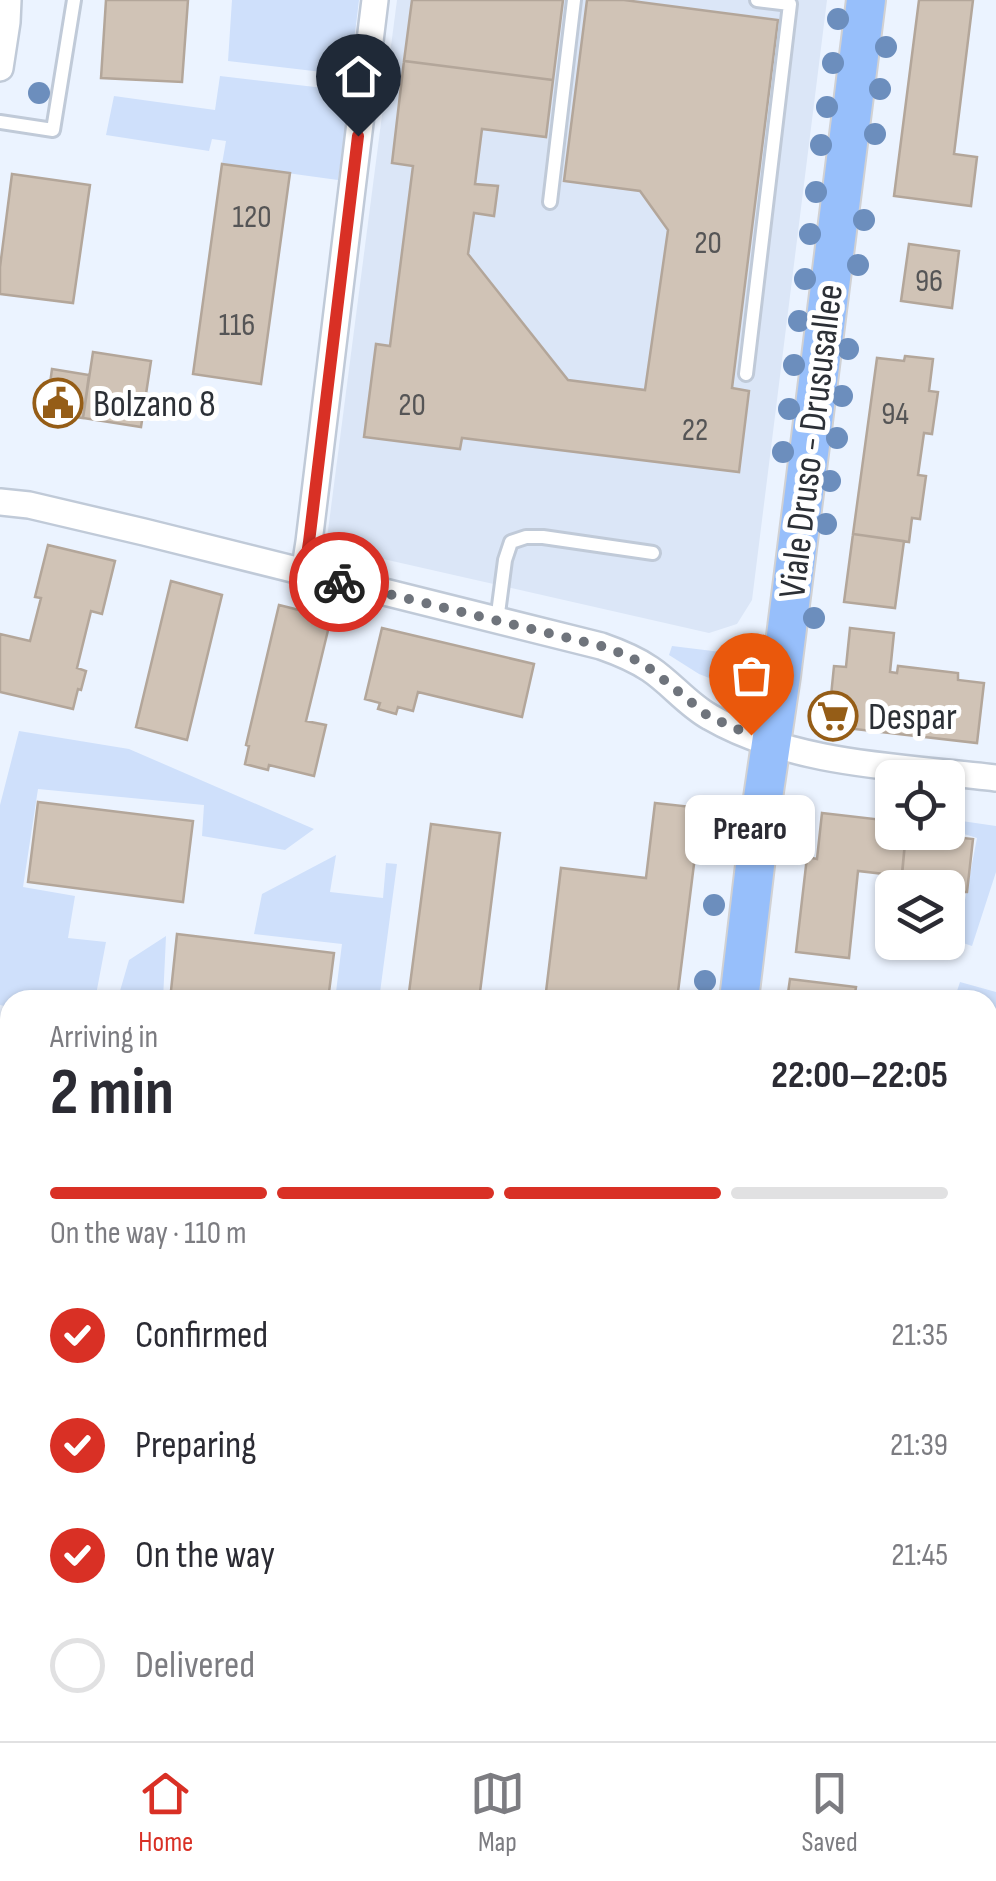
<!DOCTYPE html>
<html lang="en">
<head>
<meta charset="utf-8">
<style>
	body { margin:0; font-family:"Sofia Sans Condensed",sans-serif; background:#f7f7f7; color:#2b2b33; height:100vh; display:flex; flex-direction:column; font-size:38px; white-space:nowrap }
	* { box-sizing:border-box; margin:0 }
	p { font-size:32px; color:#7c7c81 }
	.icon { flex:none; width:55px; height:55px; fill:none; stroke:currentColor; stroke-width:2; stroke-linecap:round; stroke-linejoin:round }
	.map { position:relative; flex:1; overflow:hidden }
	.sheet { position:absolute; left:0px; top:990px; width:998px; height:752px; display:flex; flex-direction:column; background:#fff; border-radius:30px 30px 0 0; box-shadow:0 2px 8px #0004 }
	.sheet>* { flex:none }
	.controls { position:absolute; left:875px; top:760px; display:grid; gap:20px }
	.controls a { display:grid; place-items:center; width:90px; height:90px; border-radius:15px; background:#fff; box-shadow:0 2px 8px #0004; font-size:50px }
	.pin { position:absolute; display:grid; place-items:center; width:85px; height:85px; color:#fff; margin:-102px -42px; border-radius:50% 50% 50% 0; rotate:-45deg; box-shadow:0 0 10px #0007 }
	.pin .icon { rotate:45deg }
	.courier { position:absolute; display:grid; place-items:center; width:100px; height:100px; margin:-50px; border:8px solid #d93025; border-radius:50%; background:#fff; color:#222; box-shadow:0 2px 12px #0007 }
	.bubble { position:absolute; height:70px; border-radius:15px; background:#fff; box-shadow:0 2px 8px #0004; font-size:32px; font-weight:700; line-height:70px; text-align:center }
	.head em { font-style:normal; font-weight:700 }
	.head div { display:flex; flex-direction:column-reverse }
	.head { display:flex; align-items:center; justify-content:space-between; height:170px; padding:0 50px }
	h1 { font-size:65px; font-weight:700; line-height:75px }
	.bar { display:grid; grid-template-columns:repeat(4,1fr); gap:15px 10px; align-content:center; height:120px; padding:0 50px }
	.bar i { height:12px; border-radius:8px; background:#e1e1e2 }
	.bar .current { background:#d93025 }
	.bar p { grid-column:span 4 }
	ol { padding:0 50px; list-style:none }
	li { display:flex; align-items:center; gap:30px; height:110px }
	li p { margin-inline-start:auto }
	li .icon { padding:10px; border-radius:50%; background:#d93025; color:#fff; stroke-width:4 }
	li:last-child { color:#7c7c81 }
	li i { width:55px; height:55px; border:5px solid #e1e1e2; border-radius:50% }
	.menu { display:flex; justify-content:space-around; align-items:center; height:140px; border-top:2px solid #e1e1e2; background:#fff; font-size:28px; color:#7c7c81 }
	.menu a { display:grid; justify-items:center; gap:5px }
	.menu .current { color:#d93025 }
	.map>svg:first-child { display:block }
	.built { fill:#dbe6f7 }
	.green { fill:#cfe0fb }
	.building { fill:#d0c3b6; stroke:#b3a69a; stroke-width:2.5 }
	.lines { fill:none; stroke-linecap:round; stroke-linejoin:round }
	.lane-casing { stroke:#c0cad8; stroke-width:18 }
	.street-casing { stroke:#c0cad8; stroke-width:30 }
	.primary-casing { stroke:#d1d1d3; stroke-width:42 }
	.lane { stroke:#fff; stroke-width:12 }
	.street { stroke:#fff; stroke-width:25 }
	.primary { stroke:#97bffb; stroke-width:38 }
	.tree { fill:#6c8ebd }
	.done { stroke:#6f747c; stroke-width:10; stroke-dasharray:0 18 }
	.route { stroke:#d93025; stroke-width:12 }
	.labels { text-anchor:middle; stroke-width:10; stroke-linejoin:round; paint-order:stroke }
	.number-label { font-size:32px; fill:#555556 }
	.poi-label { font-size:38px; fill:#2c3036; stroke:#fff; text-anchor:start }
	.street-label { font-size:38px; fill:#2c3036; stroke:#fff }
</style>
</head>
<body>
<div class="map">
<svg width="996" height="1741" viewBox="0 0 996 1741">
	<rect width="100%" height="100%" fill="#ebf3ff"/>
	<path class="built" d="M397,0H827L752,600L737,624L709,633L326,546Z"/>
	<path class="green" d="M232,0H359L351,66L322,72L228,61Z
		M220,76L350,91L338,180L222,164L226,141L212,139L209,151L106,135L114,96L215,110Z
		M672,646L729,653L727,685L699,674L669,655Z
		M19,731L129,749L314,829L285,850L202,836L204,805L38,789L23,887L75,896L68,938L106,942L95,1000H10V1007L0,1005V805Z
		M948,819L996,826V872L972,946L957,941L977,838L948,829Z
		M336,855L330,892L383,898L386,863L397,864L379,1000H335L342,944L254,934L262,894Z
		M166,936L163,1000H125L120,991L129,960Z
		M960,982L996,992V1046L988,1045V1000H954Z
		M0,1110L10,1111V1184L0,1183Z
		M996,1160V1256H988V1193Z"/>
	<path class="building" d="M106,0H188L182,82L101,78Z
		M412,0H563L553,80L404,61Z
		M587,0H624L778,20L732,388L749,391L739,472L462,438L460,449L364,437L376,344L390,346L413,166L392,163L404,61L553,80L546,137L482,129L475,184L498,186L494,216L474,213L468,254L568,380L645,390L668,230L640,191L564,181Z
		M919,0H973L954,154L977,157L971,206L894,196Z
		M222,164L290,173L261,384L193,374Z
		M12,174L90,185L73,303L0,294V267Z
		M909,244L959,251L952,308L901,301Z
		M93,352L151,361L141,427L83,418Z
		M905,356L933,359L929,391L938,392L932,434L924,433L918,475L926,476L920,519L912,518L909,542L853,534L877,358L904,361Z
		M52,369L89,375L83,418L46,413Z
		M853,534L904,541L895,608L844,602Z
		M48,545L115,561L102,614L91,611L77,668L86,671L81,690L78,689L73,709L0,692V634L30,641L41,598L35,597Z
		M171,581L222,595L187,740L136,727Z
		M279,605L331,618L306,721L326,725L314,776L269,765L268,770L245,764L249,746L246,745Z
		M382,628L534,664L522,717L418,692L413,711L398,707L396,714L378,709L380,703L365,699Z
		M850,628L894,633L890,672L897,673L898,666L958,673V680L984,683L977,743L828,726L834,666L846,667Z
		M38,802L193,821L183,902L28,882Z
		M655,803L701,808L677,1000H545L561,868L646,878Z
		M822,813L892,821V832H906L902,876L858,871L849,958L796,952L807,857L817,859Z
		M431,824L500,833L479,1000H408Z
		M906,832L973,839L967,892H958L955,909L948,908V888H913V884L901,883Z
		M177,934L334,953L328,1000H170Z
		M790,979L856,987L854,1000H787Z
		M0,1019L10,1020V1103L0,1102Z
		M988,1048L996,1049V1145L988,1144Z
		M988,1261L996,1262V1444L988,1443Z
		M0,1292L10,1294V1432L2,1489H0Z
		M10,1732H114L113,1741H9Z
		M260,1732H364L363,1741H335Z
		M503,1732H577V1737L595,1739V1741H502Z
		M888,1732H943L942,1741H887Z"/>
	<g class="lines">
		<g class="lane-casing">
			<path id="lane" d="M0,122L53,130L74,0
				M550,202L574,0
				M746,374L790,4L757,0
				M497,621L505,560L511,542L526,537H543L653,553
				M0,1551L10,1563
				M0,1673L10,1664
				M118,1741L121,1732
				M475,1741L476,1732"/>
		</g>
		<g class="street-casing">
			<path id="street" d="M0,68L7,22L8,0
				M0,502L29,505L144,532L601,646C618,652 634,658 650,669C671,683 688,705 710,717C793,765 903,767 996,778
				M304,574L309,542L375,0
				M996,1741V1737"/>
		</g>
		<g class="primary-casing">
			<path id="primary" d="M739,1000L763,798L781,676L866,0
				M644,1741L645,1732"/>
		</g>
		<use href="#lane" class="lane"/>
		<use href="#street" class="street"/>
		<use href="#primary" class="primary"/>
	</g>
	<g class="tree">
		<circle cx="838" cy="19" r="11"/>
		<circle cx="886" cy="47" r="11"/>
		<circle cx="833" cy="63" r="11"/>
		<circle cx="880" cy="89" r="11"/>
		<circle cx="39" cy="93" r="11"/>
		<circle cx="827" cy="107" r="11"/>
		<circle cx="875" cy="134" r="11"/>
		<circle cx="821" cy="145" r="11"/>
		<circle cx="816" cy="192" r="11"/>
		<circle cx="864" cy="220" r="11"/>
		<circle cx="810" cy="234" r="11"/>
		<circle cx="858" cy="265" r="11"/>
		<circle cx="805" cy="279" r="11"/>
		<circle cx="799" cy="321" r="11"/>
		<circle cx="848" cy="349" r="11"/>
		<circle cx="794" cy="365" r="11"/>
		<circle cx="842" cy="396" r="11"/>
		<circle cx="789" cy="409" r="11"/>
		<circle cx="837" cy="438" r="11"/>
		<circle cx="783" cy="452" r="11"/>
		<circle cx="830" cy="481" r="11"/>
		<circle cx="826" cy="524" r="11"/>
		<circle cx="814" cy="618" r="11"/>
		<circle cx="714" cy="905" r="11"/>
		<circle cx="705" cy="981" r="11"/>
	</g>
	<g class="lines">
		<path class="done" d="M339,582L601,646L629,656L652,670L708,716L751,735"/>
		<path class="route" d="M339,582L304,574L309,542L358,136"/>
	</g>
	<defs>
		<g id="civic-ring" transform="scale(2.5)"><circle r="9.5" fill="#fff" stroke="#955d17" stroke-width="1.5"/><path d="M-.6-6.5H3V-4.5H.6V-3L4-1V1h2V6H-6V1h2V-1L-.6-3ZM-1.2 2.5V6h2.4V2.5Z" fill="#955d17"/></g>
		<g id="supermarket-ring" transform="scale(2.5)"><circle r="9.5" fill="#fff" stroke="#955d17" stroke-width="1.5"/><path d="M-6-5.5h2.5l.6 2H6L4.5 2H-2.5L-4.4-4H-6ZM-1.5 3.2a1.3 1.3 0 1 0 .1 0ZM3 3.2a1.3 1.3 0 1 0 .1 0Z" fill="#955d17"/></g>
	</defs>
	<g fill-rule="evenodd">
		<use href="#civic-ring" x="58" y="403"/>
		<use href="#supermarket-ring" x="833" y="716"/>
	</g>
	<g class="labels">
		<g class="number-label">
			<text x="252" y="227">120</text>
			<text x="708" y="253">20</text>
			<text x="929" y="291">96</text>
			<text x="237" y="335">116</text>
			<text x="412" y="415">20</text>
			<text x="895" y="424">94</text>
			<text x="695" y="440">22</text>
		</g>
		<g class="poi-label">
			<text x="93" y="416">Bolzano 8</text>
			<text x="868" y="729">Despar</text>
		</g>
		<g class="street-label">
			<text transform="translate(810 441) rotate(-83)" y="13">Viale Druso - Drususallee</text>
		</g>
	</g>
</svg>
<div class="controls">
<a><svg class="icon" aria-label="locate" viewBox="0 0 24 24"><circle cx="12" cy="12" r="6"/><path d="M12 2v4M12 18v4M2 12h4M18 12h4"/></svg></a>
<a><svg class="icon" aria-label="layers" viewBox="0 0 24 24"><path d="M12 4l9 5-9 5-9-5zM3 14l9 5 9-5"/></svg></a>
</div>
<div class="pin" style="left:751px;top:735px;background:#ea580c"><svg class="icon" aria-label="bag" viewBox="0 0 24 24"><path d="M5 8h14l-1 12H6zM9 8a3 3 0 0 1 6 0"/></svg></div>
<div class="pin" style="left:358px;top:136px;background:#1f2937"><svg class="icon" aria-label="home" viewBox="0 0 24 24"><path d="M3 11l9-7 9 7M6 9v11h12V9"/></svg></div>
<div class="courier" style="left:339px;top:582px"><svg class="icon" aria-label="bike" viewBox="0 0 24 24"><circle cx="6" cy="16" r="4"/><circle cx="18" cy="16" r="4"/><path d="M6 16l4-8h5l3 8M10 8l3 8H6M13 5h3"/></svg></div>
<div class="bubble" style="left:685px;top:795px;width:130px">Prearo</div>
<section class="sheet">
<div class="head"><div><h1>2 min</h1><p>Arriving in</p></div><em>22:00–22:05</em></div>
<div class="bar"><i class="current"></i><i class="current"></i><i class="current"></i><i></i><p>On the way · 110 m</p></div>
<ol>
<li><svg class="icon" aria-label="check" viewBox="0 0 24 24"><path d="M5 12l5 5 9-10"/></svg>Confirmed<p>21:35</p></li>
<li><svg class="icon" aria-label="check" viewBox="0 0 24 24"><path d="M5 12l5 5 9-10"/></svg>Preparing<p>21:39</p></li>
<li><svg class="icon" aria-label="check" viewBox="0 0 24 24"><path d="M5 12l5 5 9-10"/></svg>On the way<p>21:45</p></li>
<li><i></i>Delivered</li>
</ol>
</section>
</div>
<nav class="menu">
<a class="current"><svg class="icon" aria-label="home" viewBox="0 0 24 24"><path d="M3 11l9-7 9 7M6 9v11h12V9"/></svg>Home</a>
<a><svg class="icon" aria-label="map" viewBox="0 0 24 24"><path d="M3 6l6-2 6 2 6-2v14l-6 2-6-2-6 2zM9 4v14M15 6v14"/></svg>Map</a>
<a><svg class="icon" aria-label="saved" viewBox="0 0 24 24"><path d="M7 4h10v16l-5-4-5 4z"/></svg>Saved</a>
</nav>
</body>
</html>
